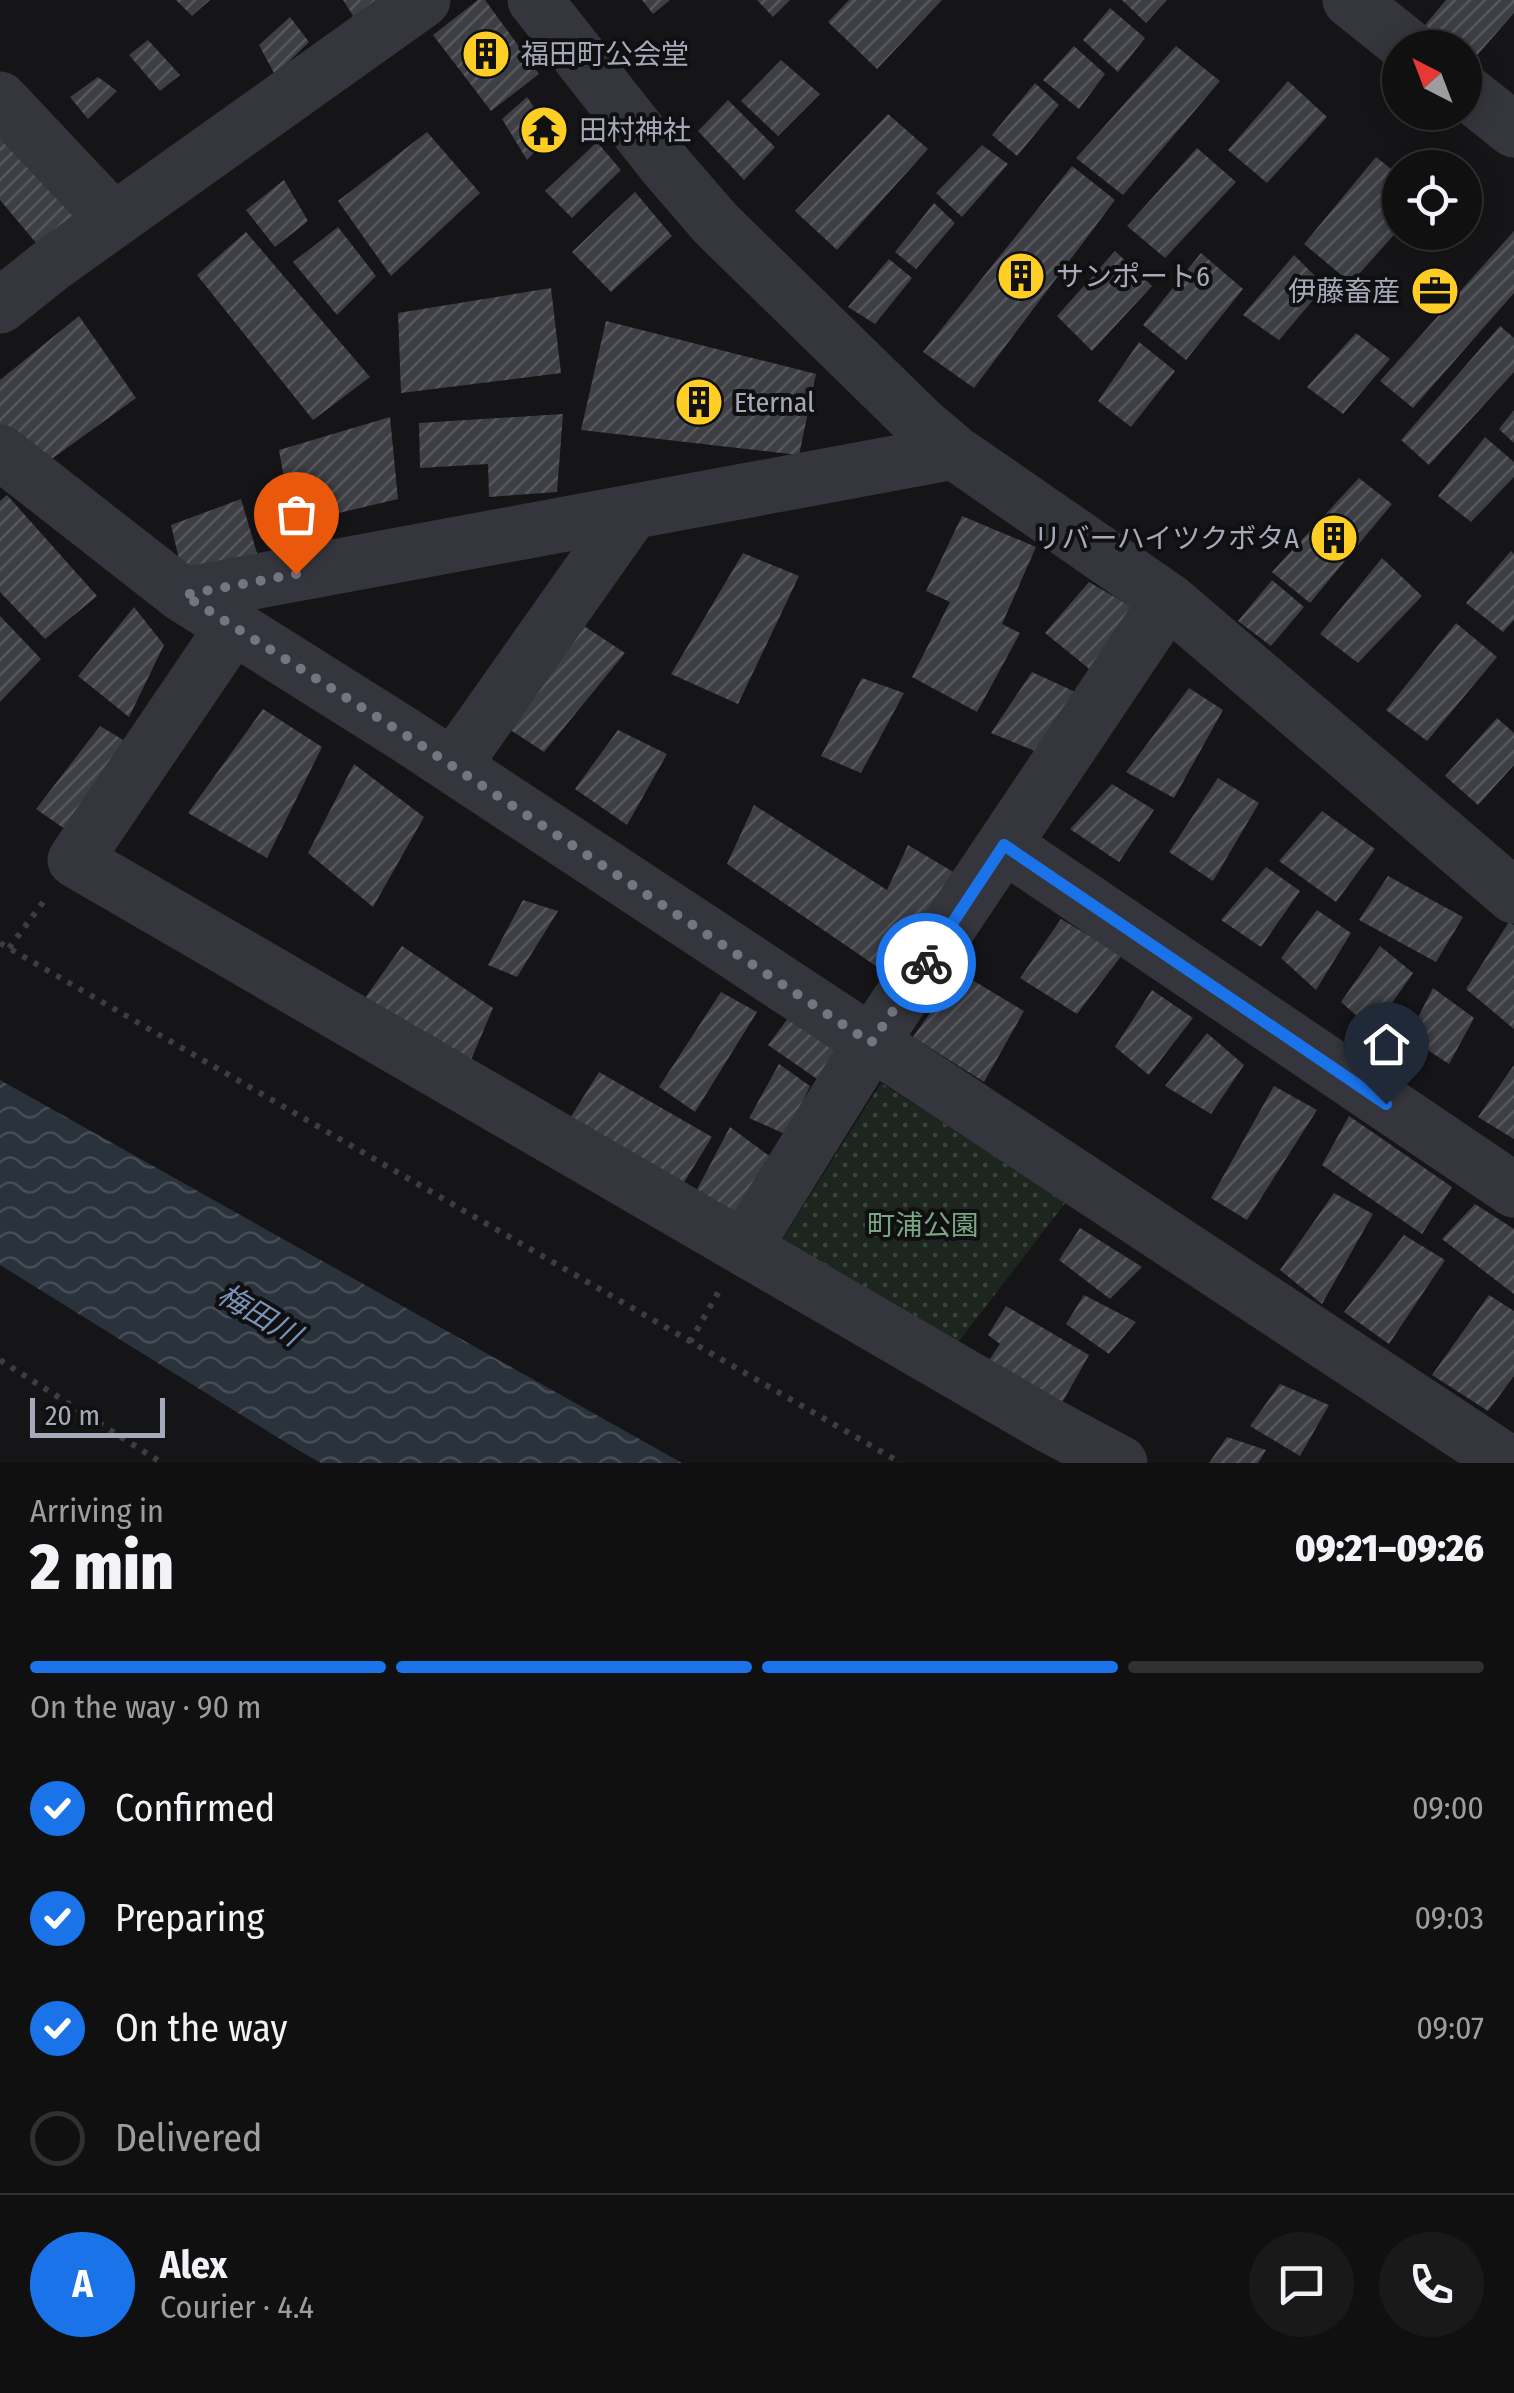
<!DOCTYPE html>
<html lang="en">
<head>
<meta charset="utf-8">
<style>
	body { margin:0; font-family:"Fira Sans Condensed","Noto Sans JP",sans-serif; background:#19191a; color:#f1f3f6; height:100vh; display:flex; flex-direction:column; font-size:38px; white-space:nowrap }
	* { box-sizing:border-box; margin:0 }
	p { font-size:32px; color:#9c9d9f }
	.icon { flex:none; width:55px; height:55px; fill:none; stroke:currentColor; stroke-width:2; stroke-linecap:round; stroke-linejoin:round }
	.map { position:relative; height:1463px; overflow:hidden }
	.details { display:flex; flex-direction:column; background:#101011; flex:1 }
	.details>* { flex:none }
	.needle { width:65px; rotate:318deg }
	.fabs { position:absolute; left:1382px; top:30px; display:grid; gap:20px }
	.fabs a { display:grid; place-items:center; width:100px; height:100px; border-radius:50%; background:#101011; box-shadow:0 5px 25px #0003,0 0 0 2px #303031; font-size:50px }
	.scale { position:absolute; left:30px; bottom:25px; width:135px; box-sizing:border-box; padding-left:10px; border:5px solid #a5a9b9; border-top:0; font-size:28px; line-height:35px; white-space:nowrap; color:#a5a9b9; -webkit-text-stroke:8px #101012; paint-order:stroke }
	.pin { position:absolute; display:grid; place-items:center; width:85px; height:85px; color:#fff; margin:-102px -42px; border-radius:50% 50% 50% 0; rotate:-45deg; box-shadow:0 0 10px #0007 }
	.pin .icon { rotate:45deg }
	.courier { position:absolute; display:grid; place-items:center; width:100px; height:100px; margin:-50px; border:8px solid #1a73e8; border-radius:50%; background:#fff; color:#222; box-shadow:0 2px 12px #0007 }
	.overview em { font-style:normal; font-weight:800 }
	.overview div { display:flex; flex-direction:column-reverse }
	.overview { display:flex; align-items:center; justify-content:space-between; height:170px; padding:0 30px }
	h1 { font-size:65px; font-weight:800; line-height:75px }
	.bar { display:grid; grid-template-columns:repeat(4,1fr); gap:15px 10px; align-content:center; height:120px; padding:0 30px }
	.bar i { height:12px; border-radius:8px; background:#303031 }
	.bar .selected { background:#1a73e8 }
	.bar p { grid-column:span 4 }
	.line { display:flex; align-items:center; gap:25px; padding:0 30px; border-top:2px solid #303031 }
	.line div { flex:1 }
	.round { display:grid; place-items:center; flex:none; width:105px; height:105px; border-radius:52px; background:#19191a }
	ol { padding:0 30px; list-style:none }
	li { display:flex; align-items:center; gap:30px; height:110px }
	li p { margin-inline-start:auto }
	li .icon { padding:10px; border-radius:50%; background:#1a73e8; color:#fff; stroke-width:4 }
	li:last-child { color:#9c9d9f }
	li i { width:55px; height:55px; border:5px solid #303031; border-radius:50% }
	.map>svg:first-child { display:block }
	.park { fill:url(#park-dots) }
	.water { fill:url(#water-waves) }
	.building { fill:url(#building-hatch) }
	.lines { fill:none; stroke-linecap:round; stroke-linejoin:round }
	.path { stroke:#3b3d44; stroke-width:6; stroke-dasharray:5 8; stroke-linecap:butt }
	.minor { stroke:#35363d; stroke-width:55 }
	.done { stroke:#737580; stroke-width:10; stroke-dasharray:0 18 }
	.route { stroke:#1a73e8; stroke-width:12 }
	.labels { text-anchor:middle; stroke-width:8; stroke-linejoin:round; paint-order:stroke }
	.poi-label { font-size:28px; fill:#a5a9b9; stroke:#101012; text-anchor:start }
	.park-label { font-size:28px; fill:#7aa682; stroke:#101012 }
	.water-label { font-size:30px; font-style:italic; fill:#7993b7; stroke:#101012 }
</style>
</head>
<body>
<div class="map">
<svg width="1514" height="1463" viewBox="0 0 1514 1463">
	<defs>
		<pattern id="park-dots" width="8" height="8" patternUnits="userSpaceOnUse" patternTransform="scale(2.5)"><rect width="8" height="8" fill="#1c261f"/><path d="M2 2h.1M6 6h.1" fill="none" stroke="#3a433d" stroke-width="1.8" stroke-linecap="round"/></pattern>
		<pattern id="water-waves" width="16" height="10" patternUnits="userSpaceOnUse" patternTransform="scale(2.5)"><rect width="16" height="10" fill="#2a323c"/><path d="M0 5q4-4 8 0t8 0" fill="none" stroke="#464d56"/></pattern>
		<pattern id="building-hatch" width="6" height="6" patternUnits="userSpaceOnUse" patternTransform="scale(2.5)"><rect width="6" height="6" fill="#3e3f45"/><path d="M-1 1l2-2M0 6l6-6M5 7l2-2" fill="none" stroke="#57585e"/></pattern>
	</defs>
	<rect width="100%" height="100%" fill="#151517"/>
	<path class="park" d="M881,1083L1066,1202L949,1354L775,1251Z"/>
	<path class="water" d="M0,1080L682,1463H321L298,1450L0,1265Z"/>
	<path class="building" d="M176,0H210L192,16Z
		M343,0H385L357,22Z
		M478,0H485L539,74L491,111L433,35Z
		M642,0H670L653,14Z
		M757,0H790L773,17Z
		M849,0H942L877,69L828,22Z
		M1122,0H1167L1146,23Z
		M1446,0H1514V13L1465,69V48H1440L1420,31Z
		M1110,8L1145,38L1118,72L1083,40Z
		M290,17L309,42L275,75L259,45Z
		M148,40L180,75L160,91L129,55Z
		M1074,46L1105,74L1079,109L1043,80Z
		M1176,46L1220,81L1123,195L1076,158Z
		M781,60L820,94L778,136L741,101Z
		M98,77L117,91L88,119L70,97Z
		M1288,81L1327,117L1267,183L1228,150Z
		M1035,83L1059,105L1017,156L992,135Z
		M527,97L552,134L527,160L502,119Z
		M728,100L775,147L744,180L698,131Z
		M888,114L928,149L837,250L795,211Z
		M0,126L88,224L42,250L0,200Z
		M427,132L480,193L391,276L338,201Z
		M597,142L621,170L572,218L545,191Z
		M982,145L1008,164L962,217L936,193Z
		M1197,148L1236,182L1165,258L1127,226Z
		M1376,157L1400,176V228L1351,283L1304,244Z
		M1072,166L1115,200L974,388L923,352Z
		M284,180L308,221L275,247L246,210Z
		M635,192L672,236L611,292L572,252Z
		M934,203L955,223L916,269L895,252Z
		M338,227L376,276L337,315L293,262Z
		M1514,231V293L1413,408L1380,381Z
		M246,232L370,377L313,420L197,275Z
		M1115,251L1152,286L1092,351L1057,316Z
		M1201,253L1243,289L1186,360L1143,325Z
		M1294,255L1325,286L1279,340L1243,315Z
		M889,259L912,278L875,324L848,307Z
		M551,288L561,373L401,393L398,313Z
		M79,316L136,398L46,463L0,427V380Z
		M606,321L816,374L799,455L581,430Z
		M1500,326L1514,338V372L1429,465L1401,440Z
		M1356,333L1390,359L1343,414L1307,387Z
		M1139,342L1175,371L1131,427L1098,401Z
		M1514,410V443L1499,429Z
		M563,414L557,492L489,497L488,464L420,468L419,423Z
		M390,417L398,499L292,524L279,450Z
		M1485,437L1514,462V477L1471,522L1438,496Z
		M1359,478L1392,504L1310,603L1272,572Z
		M7,495L97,596L45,639L0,592V501Z
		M241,499L259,560L182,572L171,525Z
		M962,516L1036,547L1002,624L1020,633L977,712L912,677L950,602L926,591Z
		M1511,551L1514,554V620L1503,632L1466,603Z
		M743,553L799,576L738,704L671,674Z
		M1382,558L1422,596L1358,663L1320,634Z
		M1272,580L1304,607L1271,646L1238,621Z
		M1089,582L1144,614L1098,676L1045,633Z
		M134,607L164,645L129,717L78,676Z
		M0,616L41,659L0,702Z
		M578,622L625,653L544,752L509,729Z
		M1456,623L1497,657L1427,741L1386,710Z
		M1032,672L1082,695L1042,754L991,733Z
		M862,678L904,693L861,773L821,756Z
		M1189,688L1223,710L1174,798L1126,772Z
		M263,709L322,747L267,858L188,813Z
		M1497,718L1514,733V765L1478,805L1445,776Z
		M100,726L130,744L72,834L36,809Z
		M618,730L667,754L627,825L575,789Z
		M354,764L424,817L373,907L308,853Z
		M1218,778L1259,803L1213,881L1169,852Z
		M1112,784L1154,810L1119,862L1070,829Z
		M754,805L887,890L908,845L977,886L908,988L727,864Z
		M1322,811L1375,849L1336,902L1279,861Z
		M1266,867L1300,891L1261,947L1221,920Z
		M1388,876L1463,917L1436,962L1359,920Z
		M523,900L558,911L517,977L488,965Z
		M1317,910L1351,933L1316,990L1281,958Z
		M1061,919L1122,955L1077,1014L1020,978Z
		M1509,922L1514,925V1029L1466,989Z
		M402,946L493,1008L471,1060L365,998Z
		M1380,946L1413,973L1373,1030L1341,1002Z
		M959,972L1024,1011L984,1082L913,1037Z
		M1433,988L1474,1018L1449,1064L1408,1037Z
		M1152,990L1193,1018L1149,1075L1115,1047Z
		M721,992L757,1012L695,1112L659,1087Z
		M792,1013L845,1043L820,1081L768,1045Z
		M1207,1033L1244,1065L1211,1114L1165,1086Z
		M779,1064L810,1086L787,1135L749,1118Z
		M1514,1065V1139L1478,1117Z
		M599,1072L712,1137L670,1205L557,1139Z
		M1274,1086L1317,1110L1247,1220L1211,1198Z
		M1349,1116L1452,1187L1422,1234L1322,1165Z
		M730,1127L779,1163L739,1224L693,1197Z
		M1334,1193L1373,1214L1322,1304L1280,1270Z
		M1475,1204L1514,1229V1294L1442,1239Z
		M1080,1228L1142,1267L1110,1299L1059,1260Z
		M1404,1235L1445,1260L1389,1344L1344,1312Z
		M1084,1295L1136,1322L1109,1354L1066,1324Z
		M1489,1295L1514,1311V1376L1488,1411L1432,1375Z
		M1006,1306L1089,1355L1055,1415L980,1374L1000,1344L988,1335Z
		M1280,1384L1329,1405L1300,1456L1250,1426Z
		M1227,1437L1266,1450L1258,1463H1209Z"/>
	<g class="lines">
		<path class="path" d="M0,943L901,1463
			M9,948L47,897
			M690,1342L719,1291
			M0,1360L162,1463"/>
		<path class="minor" d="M535,0L665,165L716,224L921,424L954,452L1168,600L1514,896
			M1350,0L1410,48
			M1465,91L1514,130
			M0,99L114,220
			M0,306L54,263L423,0
			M0,452L183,595L954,452
			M183,595L407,736L1509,1463
			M233,627L75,860L1045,1423L1120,1463
			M453,766L632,512
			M1004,845L1514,1190
			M744,1248L871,1043L1168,600"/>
	</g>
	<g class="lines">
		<path class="done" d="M296,574L184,595L407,736L871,1043L926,963"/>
		<path class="route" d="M926,963L1004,845L1386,1104"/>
	</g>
	<defs>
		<g id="building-disc" transform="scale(2.5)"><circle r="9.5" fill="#ffce25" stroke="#101012"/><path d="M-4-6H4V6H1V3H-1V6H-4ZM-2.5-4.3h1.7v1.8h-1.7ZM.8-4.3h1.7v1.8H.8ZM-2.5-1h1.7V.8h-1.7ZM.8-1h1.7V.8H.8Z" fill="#111"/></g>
		<g id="temple-disc" transform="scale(2.5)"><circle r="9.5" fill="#ffce25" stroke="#101012"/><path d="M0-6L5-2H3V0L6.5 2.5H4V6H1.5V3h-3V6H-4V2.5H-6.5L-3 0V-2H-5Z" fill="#111"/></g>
		<g id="office-disc" transform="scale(2.5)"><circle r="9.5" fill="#ffce25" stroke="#101012"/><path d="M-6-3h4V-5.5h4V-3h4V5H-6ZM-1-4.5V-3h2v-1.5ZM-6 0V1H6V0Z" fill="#111"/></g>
	</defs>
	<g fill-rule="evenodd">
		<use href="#building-disc" x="486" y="54"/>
		<use href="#temple-disc" x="544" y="130"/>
		<use href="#building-disc" x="1021" y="276"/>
		<use href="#office-disc" x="1435" y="291"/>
		<use href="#building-disc" x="699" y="402"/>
		<use href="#building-disc" x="1334" y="538"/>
	</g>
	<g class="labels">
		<g class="poi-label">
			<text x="521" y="64">福田町公会堂</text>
			<text x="579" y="140">田村神社</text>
			<text x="1056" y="286">サンポート6</text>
			<text x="1400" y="301" text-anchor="end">伊藤畜産</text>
			<text x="734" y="412">Eternal</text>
			<text x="1299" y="548" text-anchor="end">リバーハイツクボタA</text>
		</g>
		<g class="park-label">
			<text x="923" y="1235">町浦公園</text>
		</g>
		<g class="water-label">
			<text transform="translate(259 1315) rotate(31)" y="10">梅田川</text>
		</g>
	</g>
</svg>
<div class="fabs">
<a><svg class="needle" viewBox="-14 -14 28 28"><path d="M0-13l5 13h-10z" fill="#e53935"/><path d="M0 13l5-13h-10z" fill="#9c9d9f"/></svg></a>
<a><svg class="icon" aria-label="locate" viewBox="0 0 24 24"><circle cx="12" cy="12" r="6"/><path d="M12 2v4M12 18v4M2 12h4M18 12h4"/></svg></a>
</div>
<div class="scale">20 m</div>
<div class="pin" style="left:296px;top:574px;background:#ea580c"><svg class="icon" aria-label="bag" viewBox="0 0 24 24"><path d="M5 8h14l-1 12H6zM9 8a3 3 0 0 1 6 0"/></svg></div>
<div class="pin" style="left:1386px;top:1104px;background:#1f2937"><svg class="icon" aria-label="home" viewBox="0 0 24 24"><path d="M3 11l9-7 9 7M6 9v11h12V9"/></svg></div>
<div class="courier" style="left:926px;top:963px"><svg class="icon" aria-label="bike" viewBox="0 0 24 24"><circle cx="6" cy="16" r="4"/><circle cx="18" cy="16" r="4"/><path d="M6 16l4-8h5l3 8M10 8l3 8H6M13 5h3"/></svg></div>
</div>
<section class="details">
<div class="overview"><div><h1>2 min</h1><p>Arriving in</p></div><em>09:21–09:26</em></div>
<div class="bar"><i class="selected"></i><i class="selected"></i><i class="selected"></i><i></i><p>On the way · 90 m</p></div>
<ol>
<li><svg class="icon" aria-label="check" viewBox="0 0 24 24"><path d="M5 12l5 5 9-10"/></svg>Confirmed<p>09:00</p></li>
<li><svg class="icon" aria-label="check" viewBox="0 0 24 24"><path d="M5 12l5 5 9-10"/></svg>Preparing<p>09:03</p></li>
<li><svg class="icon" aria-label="check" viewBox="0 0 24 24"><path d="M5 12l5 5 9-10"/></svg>On the way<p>09:07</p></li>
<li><i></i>Delivered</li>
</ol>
<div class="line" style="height:180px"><b class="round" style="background:#1a73e8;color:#fff">A</b><div><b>Alex</b><p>Courier · 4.4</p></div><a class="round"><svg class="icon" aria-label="chat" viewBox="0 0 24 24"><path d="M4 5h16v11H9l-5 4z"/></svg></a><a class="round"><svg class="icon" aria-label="phone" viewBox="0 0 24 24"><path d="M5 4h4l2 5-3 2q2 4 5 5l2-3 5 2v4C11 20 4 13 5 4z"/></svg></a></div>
</section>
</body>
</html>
